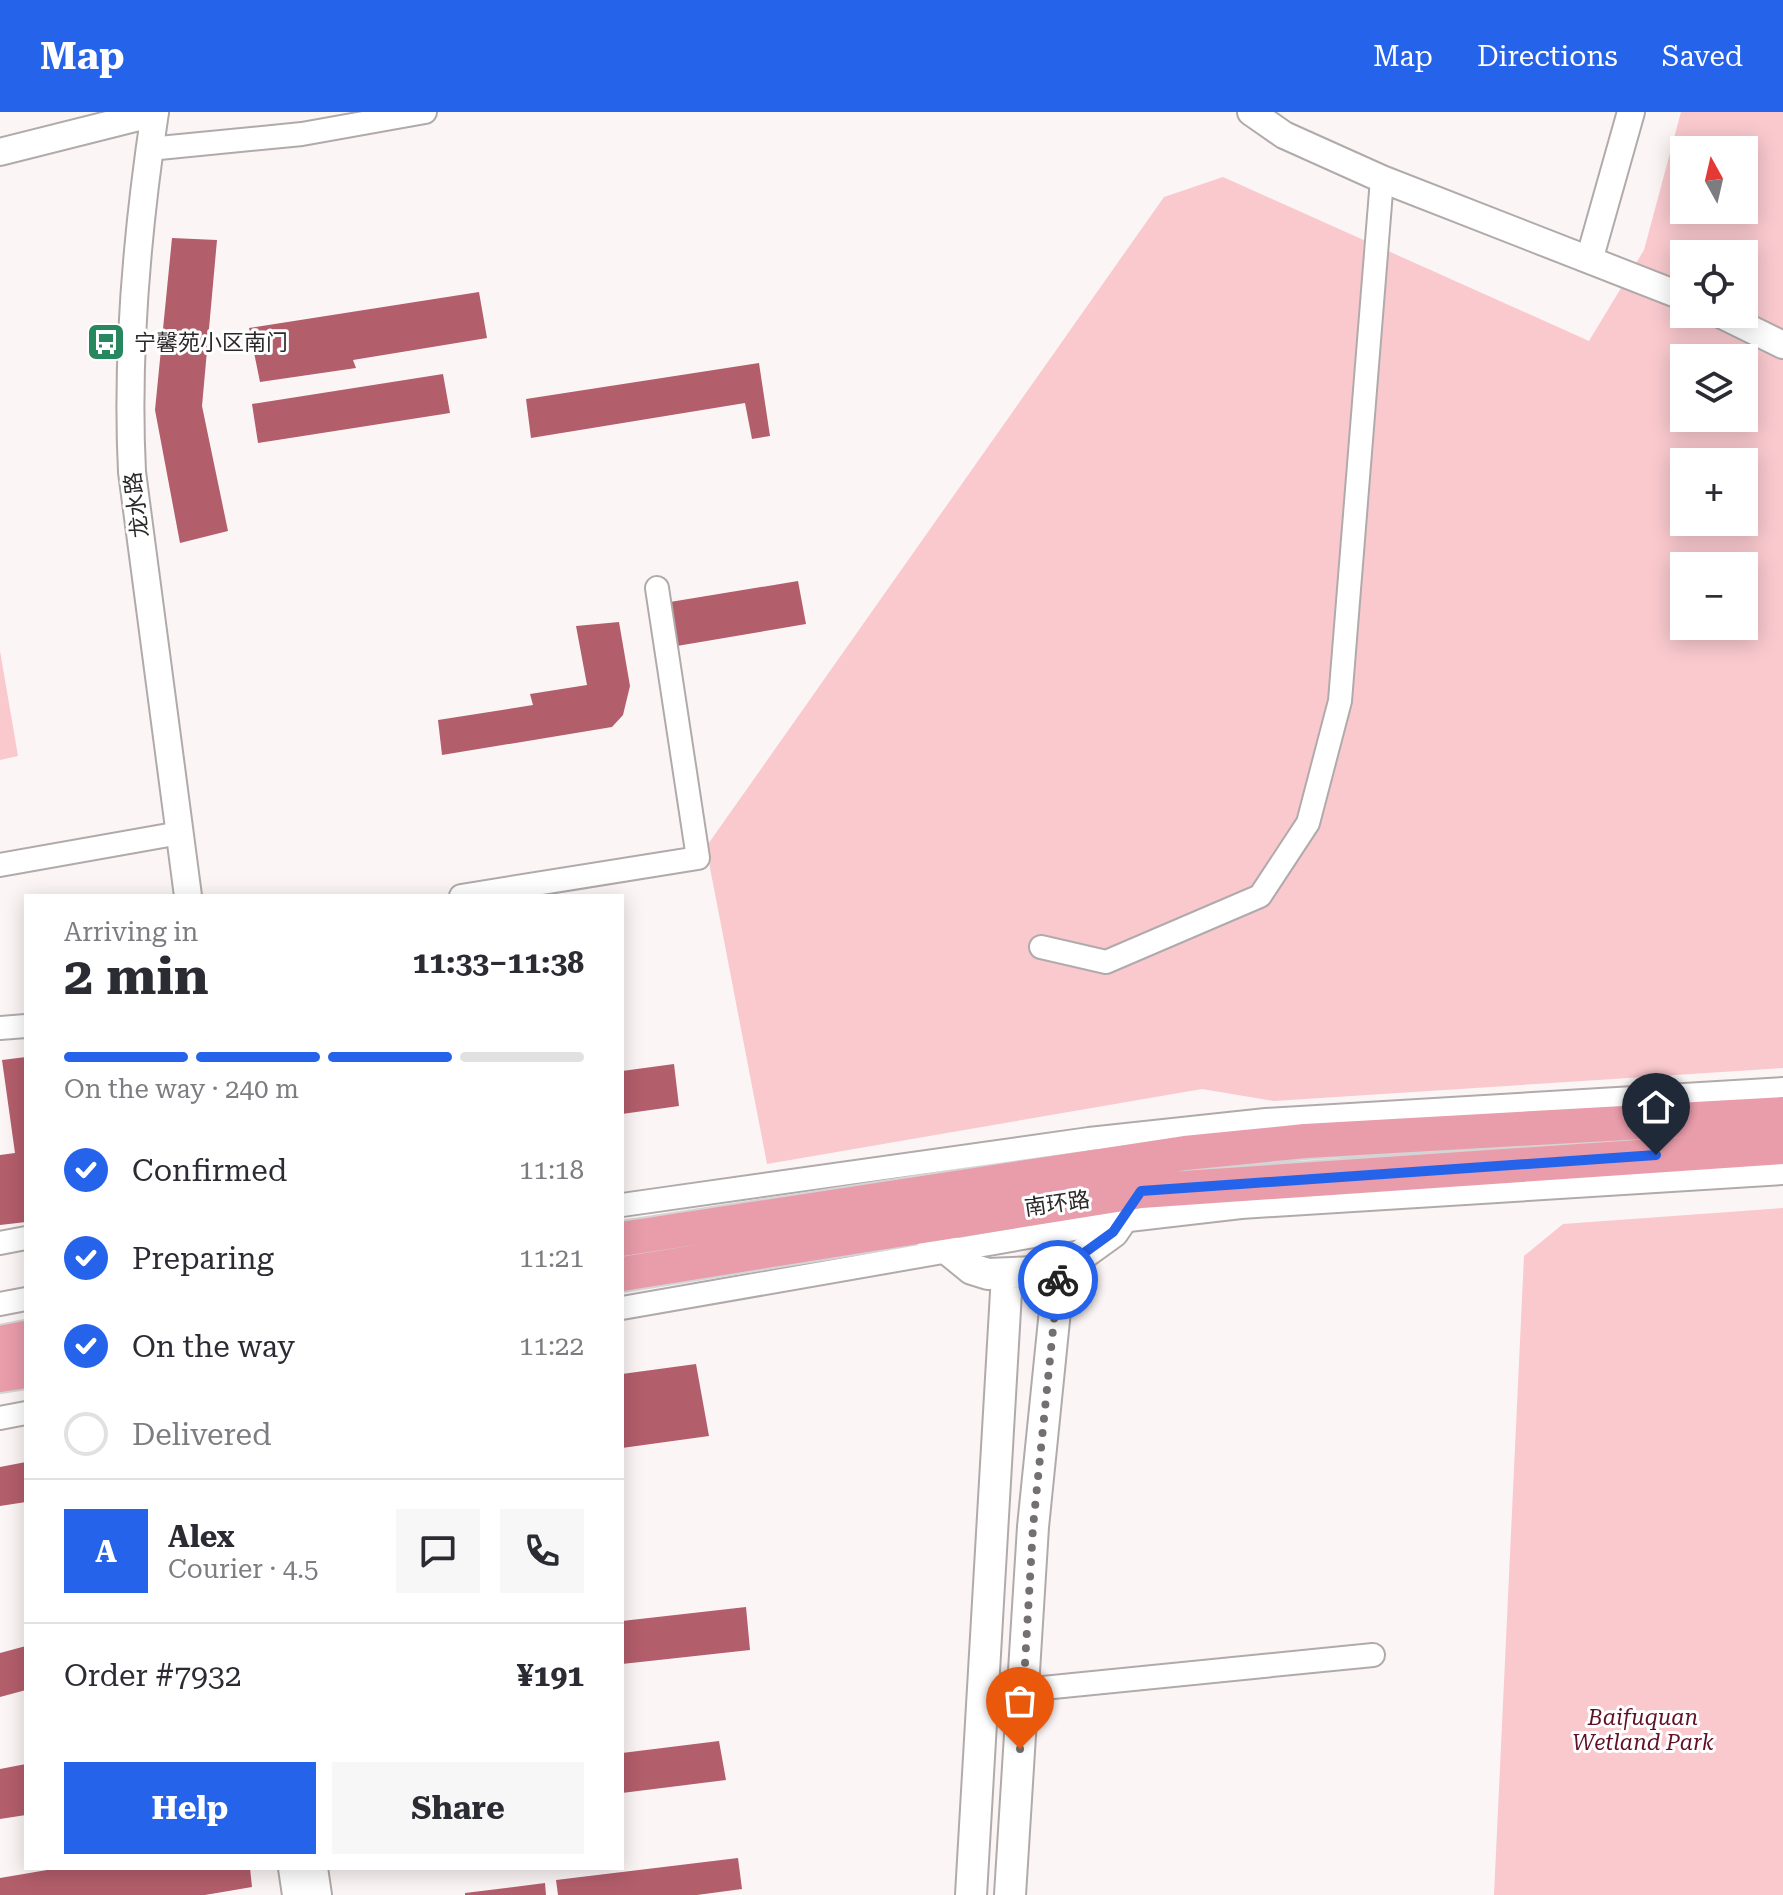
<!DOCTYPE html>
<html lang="en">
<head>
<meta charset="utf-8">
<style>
	body { margin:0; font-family:"Roboto Serif","Noto Sans SC",serif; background:#f7f7f7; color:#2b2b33; height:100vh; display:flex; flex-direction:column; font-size:30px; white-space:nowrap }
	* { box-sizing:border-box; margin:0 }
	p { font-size:26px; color:#7c7c81 }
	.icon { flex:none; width:44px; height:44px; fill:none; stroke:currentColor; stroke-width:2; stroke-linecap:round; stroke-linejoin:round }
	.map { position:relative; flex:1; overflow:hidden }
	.sheet { position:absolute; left:24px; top:782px; width:600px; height:976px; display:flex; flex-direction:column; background:#fff; border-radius:0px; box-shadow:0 4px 20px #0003 }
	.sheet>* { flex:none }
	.needle { width:52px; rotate:352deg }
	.buttons { position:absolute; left:1670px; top:24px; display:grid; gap:16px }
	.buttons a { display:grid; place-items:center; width:88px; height:88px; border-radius:0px; background:#fff; box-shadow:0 4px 20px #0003; font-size:40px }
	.pin { position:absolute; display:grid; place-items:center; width:68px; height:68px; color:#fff; margin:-82px -34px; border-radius:50% 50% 50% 0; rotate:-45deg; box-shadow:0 0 8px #0007 }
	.pin .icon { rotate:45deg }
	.courier { position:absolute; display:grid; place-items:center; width:80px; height:80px; margin:-40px; border:6px solid #2563eb; border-radius:50%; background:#fff; color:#222; box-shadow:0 2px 10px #0007 }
	.headline em { font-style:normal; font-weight:700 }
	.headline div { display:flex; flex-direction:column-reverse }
	.headline { display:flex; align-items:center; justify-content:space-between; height:136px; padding:0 40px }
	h1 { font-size:52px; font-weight:700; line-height:60px }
	.bar { display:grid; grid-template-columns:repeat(4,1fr); gap:12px 8px; align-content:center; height:96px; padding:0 40px }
	.bar i { height:10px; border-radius:6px; background:#e1e1e2 }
	.bar .on { background:#2563eb }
	.bar p { grid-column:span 4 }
	.line { display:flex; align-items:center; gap:20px; padding:0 40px; border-top:2px solid #e1e1e2 }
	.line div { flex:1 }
	.round { display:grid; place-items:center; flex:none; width:84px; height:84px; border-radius:0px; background:#f7f7f7 }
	ol { padding:0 40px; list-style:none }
	li { display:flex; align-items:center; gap:24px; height:88px }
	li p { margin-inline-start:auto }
	li .icon { padding:8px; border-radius:50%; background:#2563eb; color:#fff; stroke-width:4 }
	li:last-child { color:#7c7c81 }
	li i { width:44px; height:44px; border:4px solid #e1e1e2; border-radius:50% }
	.primary-button { display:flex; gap:16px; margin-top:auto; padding:16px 40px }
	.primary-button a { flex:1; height:92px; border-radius:0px; background:#2563eb; color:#fff; font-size:32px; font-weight:700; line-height:92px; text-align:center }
	.primary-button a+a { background:#f7f7f7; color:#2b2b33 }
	header { display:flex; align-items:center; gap:48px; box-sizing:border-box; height:112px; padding:0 40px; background:#2563eb; color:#fff }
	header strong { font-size:38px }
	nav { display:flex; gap:44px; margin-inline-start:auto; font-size:28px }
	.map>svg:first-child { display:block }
	.green { fill:#f9c9ce; fill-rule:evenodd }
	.building { fill:#b35e6b }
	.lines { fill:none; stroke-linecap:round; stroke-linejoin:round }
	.minor-casing { stroke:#b1aaab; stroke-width:26 }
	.tertiary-casing { stroke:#b1aaab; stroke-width:30 }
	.secondary-casing { stroke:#b1aaab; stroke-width:34 }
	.primary-casing { stroke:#d5d4d4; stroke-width:38 }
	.minor { stroke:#fff; stroke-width:22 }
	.tertiary { stroke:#fff; stroke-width:26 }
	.secondary { stroke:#fff; stroke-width:30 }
	.primary { stroke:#e99caa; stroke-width:34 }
	.done { stroke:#747070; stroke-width:8; stroke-dasharray:0 14.4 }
	.route { stroke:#2563eb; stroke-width:10 }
	.labels { text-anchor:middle; stroke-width:6; stroke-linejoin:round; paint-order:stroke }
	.poi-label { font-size:22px; fill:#2b2828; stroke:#fff; text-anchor:start }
	.street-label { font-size:22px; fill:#2b2828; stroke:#fff }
	.park-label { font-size:22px; font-style:italic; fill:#611126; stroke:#fff }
</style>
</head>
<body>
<header>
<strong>Map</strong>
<nav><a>Map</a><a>Directions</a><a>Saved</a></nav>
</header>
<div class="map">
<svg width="1783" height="1783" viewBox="0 0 1783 1783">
	<rect width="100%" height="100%" fill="#fcf5f5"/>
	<path class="green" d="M1681,0H1783V956L1274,989L1202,977L767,1052L706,735L1164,85L1223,65L1589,229L1644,138ZM1684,38H1744V98H1684ZM1684,142H1744V202H1684ZM1684,246H1744V306H1684ZM1684,350H1744V410H1684ZM1684,454H1744V514H1684Z
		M0,539L18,644L0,648Z
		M1783,1096V1783H1494L1524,1144L1563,1112Z"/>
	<path class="building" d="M172,126L217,128L202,294L228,419L180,431L155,298Z
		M479,180L487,226L353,248L356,256L260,270L249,216Z
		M759,251L770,324L752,327L745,291L531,326L526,287Z
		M443,262L450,301L258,331L252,292Z
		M798,469L806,512L677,534L670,490Z
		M619,510L630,574L623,603L612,615L442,643L438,608L533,593L530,582L587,573L576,514Z
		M26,945V1110L0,1113V1043L15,1041L2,948Z
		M674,952L679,994L622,1002V959Z
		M696,1252L709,1324L622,1336V1262Z
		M26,1350V1390L0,1394V1355Z
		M746,1495L750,1538L622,1552V1509Z
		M26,1534V1578L0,1585V1541Z
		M719,1629L726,1668L622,1681V1641Z
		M26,1652V1703L0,1707V1657Z
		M738,1746L742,1777L697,1783H558L556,1768Z
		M59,1756H250L252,1775L205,1783H0V1766Z
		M545,1771L546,1783H465V1781Z"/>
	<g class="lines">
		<g class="minor-casing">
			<path id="minor" d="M149,37L302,22L425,0
				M0,753L180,721
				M461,784L698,746L657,476
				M1041,835L1106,850L1260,784L1308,711L1340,589L1382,67
				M0,916L26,914
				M622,1093L1089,1027L1266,1008L1783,977
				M0,1131L26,1126
				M0,1192L26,1187
				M622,1196L1120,1109L1241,1095L1783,1061
				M0,1306L26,1301
				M1023,1578L1373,1543"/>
		</g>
		<g class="tertiary-casing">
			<path id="tertiary" d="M155,0C137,119 126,240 132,360L188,784
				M1251,0L1284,23L1382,67L1684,185
				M0,40L155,1
				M1590,145L1631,0
				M1720,202L1783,233
				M292,1756L296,1783
				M314,1756L318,1783"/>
		</g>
		<g class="secondary-casing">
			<path id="secondary" d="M919,1114L972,1157L988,1162L1059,1159L1113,1120L1141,1079
				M971,1783L1007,1163
				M1010,1783L1033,1415L1059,1159"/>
		</g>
		<g class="primary-casing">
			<path id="primary" d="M622,1127L1185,1041L1305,1029L1783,1002
				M622,1162L1141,1079L1783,1035
				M0,1231L26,1226
				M0,1263L26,1259"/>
		</g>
		<use href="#minor" class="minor"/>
		<use href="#tertiary" class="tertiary"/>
		<use href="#secondary" class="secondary"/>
		<use href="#primary" class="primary"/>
	</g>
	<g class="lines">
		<path class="done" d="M1020,1637L1033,1415L1058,1168"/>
		<path class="route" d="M1058,1168L1059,1159L1113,1120L1141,1079L1656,1043"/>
	</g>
	<defs>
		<g id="bus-square" transform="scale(2)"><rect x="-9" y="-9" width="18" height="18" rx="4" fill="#27875f" stroke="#fff"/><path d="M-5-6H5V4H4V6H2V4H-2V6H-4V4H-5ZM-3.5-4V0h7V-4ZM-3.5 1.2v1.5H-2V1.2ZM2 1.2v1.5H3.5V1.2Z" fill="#fff"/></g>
	</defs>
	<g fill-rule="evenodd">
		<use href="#bus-square" x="106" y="230"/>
	</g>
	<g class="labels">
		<g class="poi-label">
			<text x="134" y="238">宁馨苑小区南门</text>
		</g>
		<g class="street-label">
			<text transform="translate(136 393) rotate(-97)" y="8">龙水路</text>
			<text transform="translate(1057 1091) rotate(-8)" y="8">南环路</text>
		</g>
		<g class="park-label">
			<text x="1643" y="1613">Baifuquan<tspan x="1643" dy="25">Wetland Park</tspan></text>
		</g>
	</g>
</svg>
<div class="buttons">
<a><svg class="needle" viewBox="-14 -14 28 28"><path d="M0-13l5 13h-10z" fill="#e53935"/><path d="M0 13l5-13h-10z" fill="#7c7c81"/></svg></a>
<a><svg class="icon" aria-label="locate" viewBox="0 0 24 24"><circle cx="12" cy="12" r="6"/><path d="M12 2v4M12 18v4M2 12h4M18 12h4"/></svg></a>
<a><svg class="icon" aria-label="layers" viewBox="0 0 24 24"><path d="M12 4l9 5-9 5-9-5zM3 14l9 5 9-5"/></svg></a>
<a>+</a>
<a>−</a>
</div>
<div class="pin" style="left:1020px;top:1637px;background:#ea580c"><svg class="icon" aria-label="bag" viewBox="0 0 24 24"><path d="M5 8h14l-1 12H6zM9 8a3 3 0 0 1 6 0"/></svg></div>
<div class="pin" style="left:1656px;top:1043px;background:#1f2937"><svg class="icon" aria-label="home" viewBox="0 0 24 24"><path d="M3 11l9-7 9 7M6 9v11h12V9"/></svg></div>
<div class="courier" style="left:1058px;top:1168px"><svg class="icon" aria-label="bike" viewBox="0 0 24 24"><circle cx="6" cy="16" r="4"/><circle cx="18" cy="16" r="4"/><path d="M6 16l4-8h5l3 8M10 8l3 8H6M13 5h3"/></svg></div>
<section class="sheet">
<div class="headline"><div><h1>2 min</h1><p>Arriving in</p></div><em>11:33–11:38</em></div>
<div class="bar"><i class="on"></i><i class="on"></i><i class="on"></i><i></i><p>On the way · 240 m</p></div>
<ol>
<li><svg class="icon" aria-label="check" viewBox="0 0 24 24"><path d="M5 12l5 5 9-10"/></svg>Confirmed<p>11:18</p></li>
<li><svg class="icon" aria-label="check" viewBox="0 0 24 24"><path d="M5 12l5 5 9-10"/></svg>Preparing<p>11:21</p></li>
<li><svg class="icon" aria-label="check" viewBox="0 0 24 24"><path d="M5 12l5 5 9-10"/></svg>On the way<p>11:22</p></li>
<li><i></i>Delivered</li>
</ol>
<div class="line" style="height:144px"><b class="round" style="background:#2563eb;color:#fff">A</b><div><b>Alex</b><p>Courier · 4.5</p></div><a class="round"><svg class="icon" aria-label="chat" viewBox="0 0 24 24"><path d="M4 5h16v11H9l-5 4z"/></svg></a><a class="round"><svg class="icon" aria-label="phone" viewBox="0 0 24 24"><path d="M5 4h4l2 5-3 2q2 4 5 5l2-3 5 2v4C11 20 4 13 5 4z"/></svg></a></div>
<div class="line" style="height:104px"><div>Order #7932</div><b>¥191</b></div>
<div class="primary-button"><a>Help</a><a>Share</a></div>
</section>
</div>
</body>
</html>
